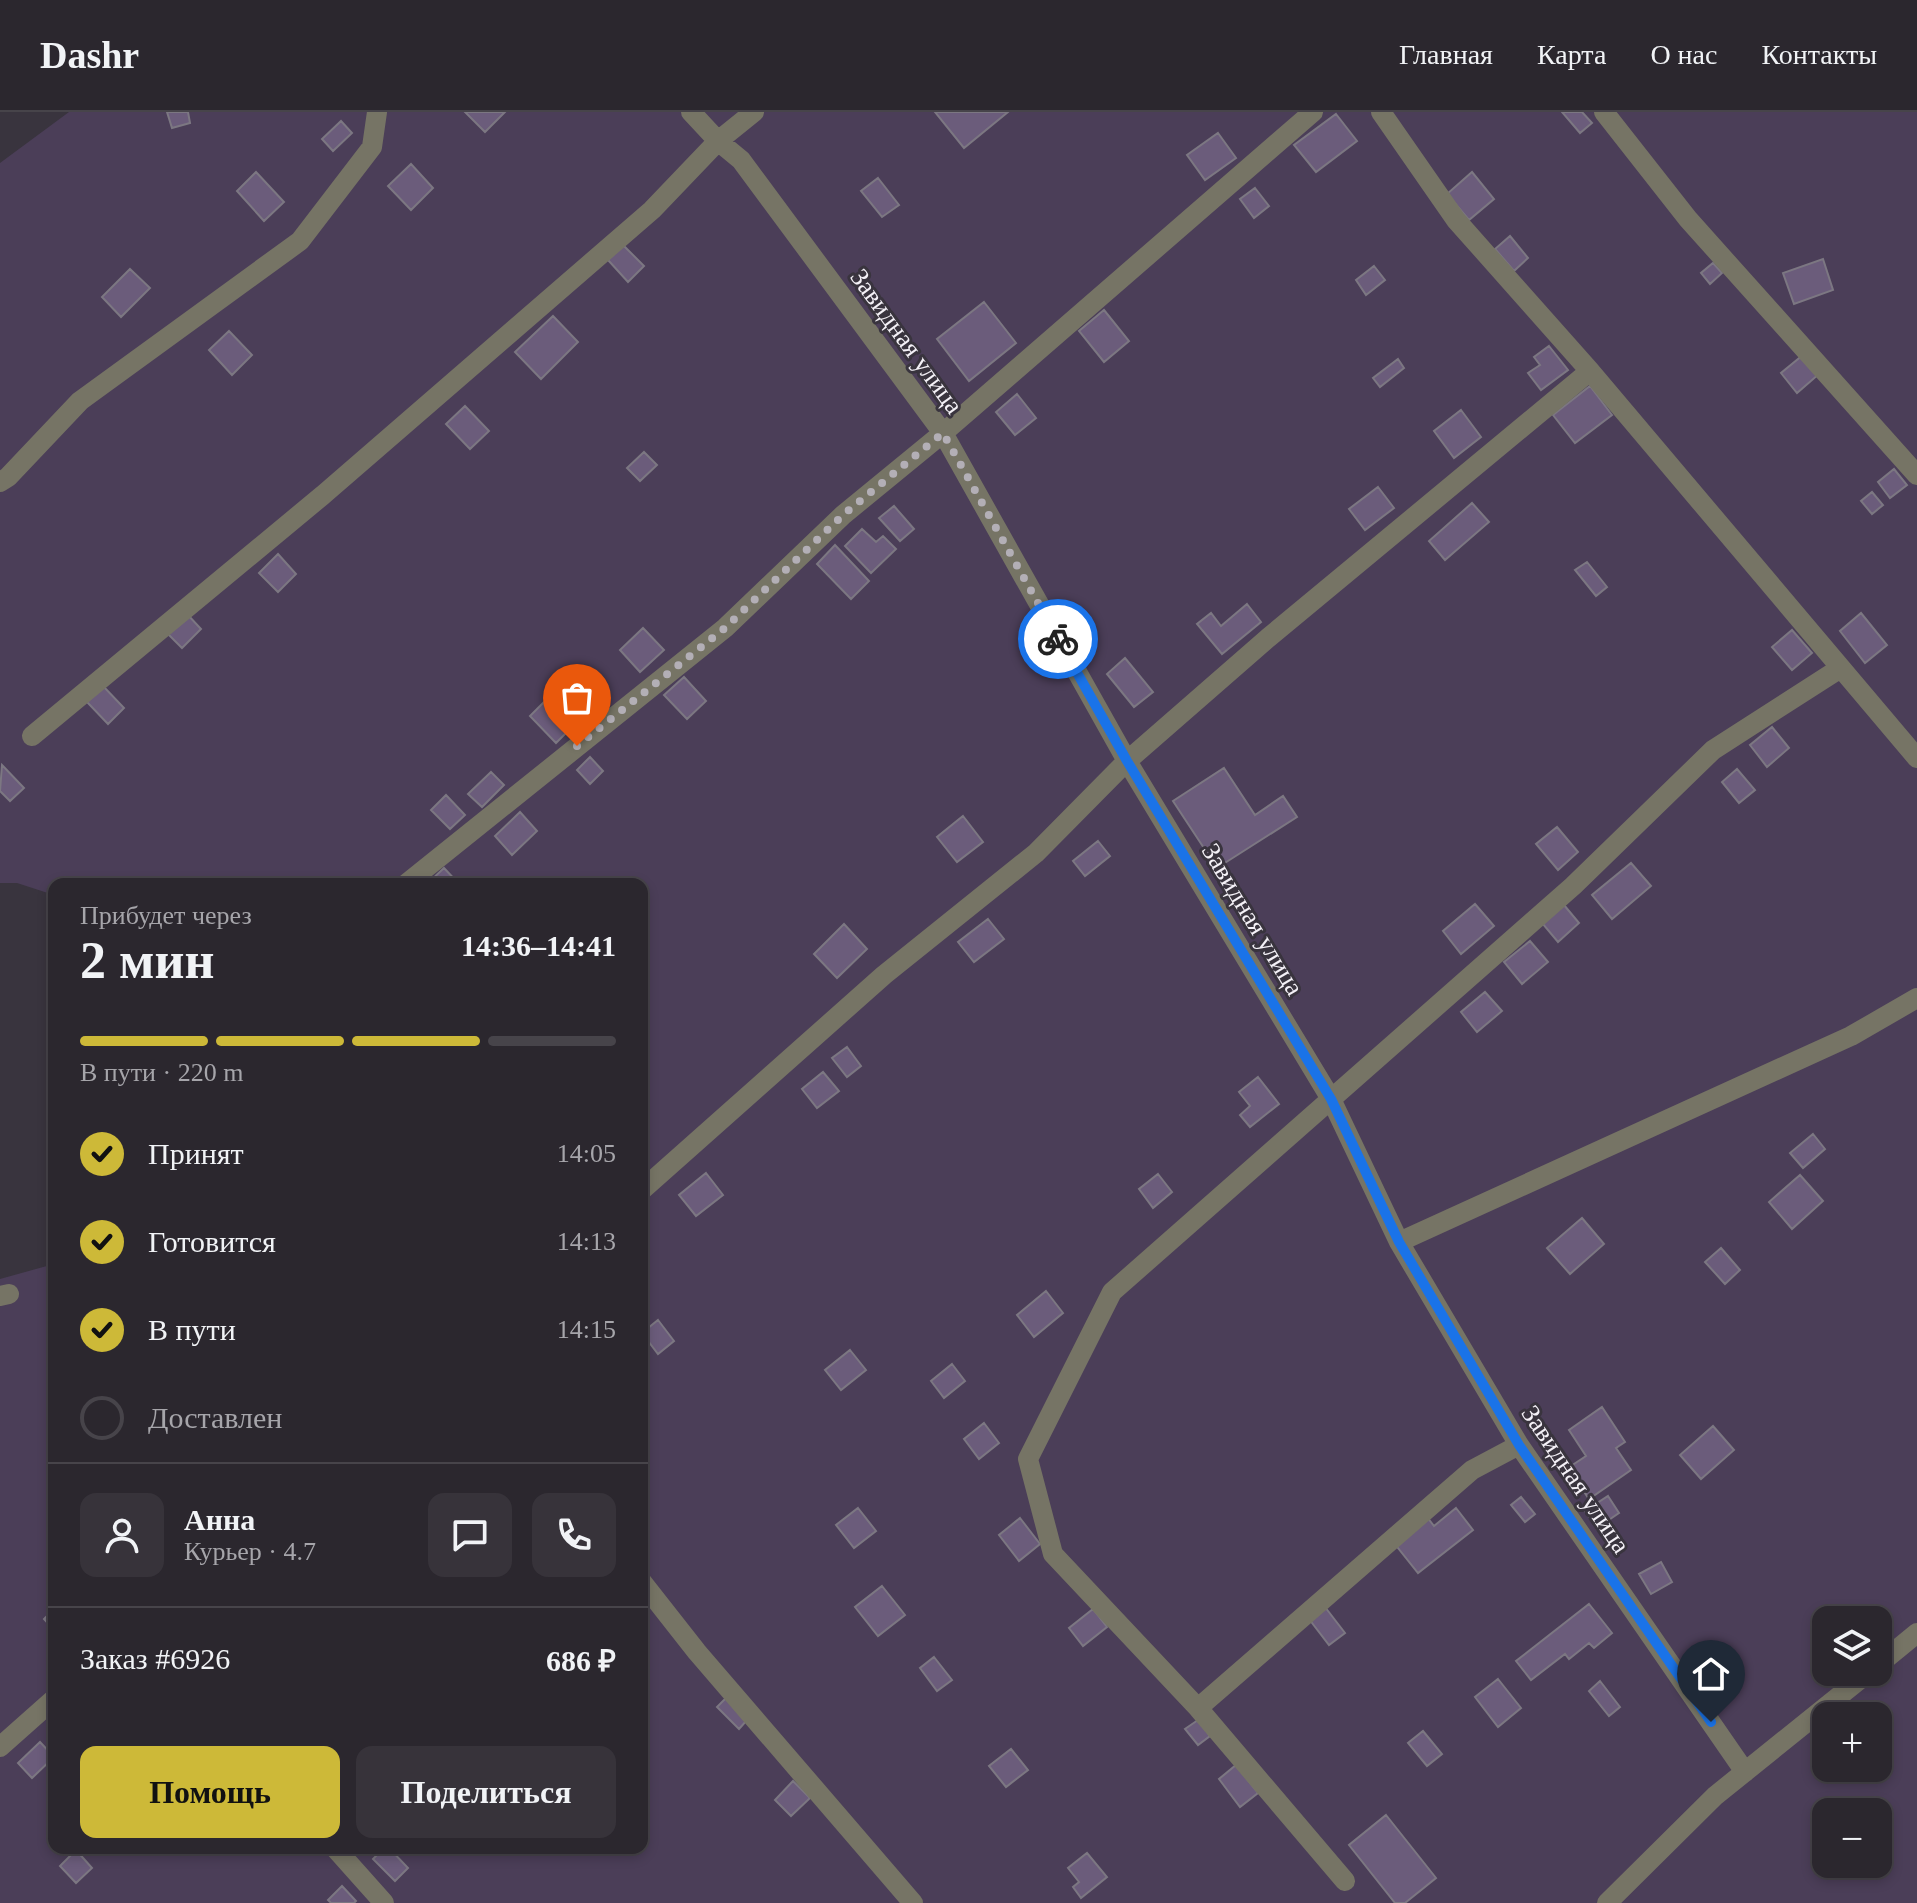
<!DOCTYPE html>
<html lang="ru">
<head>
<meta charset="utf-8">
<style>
	body { margin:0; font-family:Georgia,serif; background:#37333a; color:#f1f3f6; height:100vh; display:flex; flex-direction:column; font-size:30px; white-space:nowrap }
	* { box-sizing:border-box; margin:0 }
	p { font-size:26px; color:#a6a5aa }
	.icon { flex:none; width:44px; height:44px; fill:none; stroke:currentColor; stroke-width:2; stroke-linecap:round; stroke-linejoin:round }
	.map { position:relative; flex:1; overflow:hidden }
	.side { position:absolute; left:48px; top:766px; width:600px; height:976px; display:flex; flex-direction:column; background:#2b272e; border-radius:16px; box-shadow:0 4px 12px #0003,0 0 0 2px #47444a }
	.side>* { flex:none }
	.controls { position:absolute; left:1812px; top:1494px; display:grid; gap:16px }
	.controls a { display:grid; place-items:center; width:80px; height:80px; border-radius:16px; background:#2b272e; box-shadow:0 4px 12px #0003,0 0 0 2px #47444a; font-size:40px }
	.pin { position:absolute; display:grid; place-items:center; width:68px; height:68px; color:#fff; margin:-82px -34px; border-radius:50% 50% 50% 0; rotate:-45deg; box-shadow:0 0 8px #0007 }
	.pin .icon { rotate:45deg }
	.courier { position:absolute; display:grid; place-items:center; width:80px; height:80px; margin:-40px; border:6px solid #1a73e8; border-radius:50%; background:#fff; color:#222; box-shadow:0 2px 10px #0007 }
	.summary em { font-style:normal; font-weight:800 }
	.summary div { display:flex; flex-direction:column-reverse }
	.summary { display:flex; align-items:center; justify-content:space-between; height:136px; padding:0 32px }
	h1 { font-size:52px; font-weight:800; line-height:60px }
	.bar { display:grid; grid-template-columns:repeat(4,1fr); gap:12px 8px; align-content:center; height:96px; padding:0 32px }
	.bar i { height:10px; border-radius:6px; background:#47444a }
	.bar .selected { background:#cdb938 }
	.bar p { grid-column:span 4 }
	.line { display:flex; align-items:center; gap:20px; padding:0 32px; border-top:2px solid #47444a }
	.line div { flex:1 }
	.round { display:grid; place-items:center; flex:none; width:84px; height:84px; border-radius:16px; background:#37333a }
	ol { padding:0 32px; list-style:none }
	li { display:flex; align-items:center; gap:24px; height:88px }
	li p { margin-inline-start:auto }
	li .icon { padding:8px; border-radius:50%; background:#cdb938; color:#111; stroke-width:4 }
	li:last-child { color:#a6a5aa }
	li i { width:44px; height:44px; border:4px solid #47444a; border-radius:50% }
	.primary-button { display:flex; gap:16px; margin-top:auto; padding:16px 32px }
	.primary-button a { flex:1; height:92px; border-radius:16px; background:#cdb938; color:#111; font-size:32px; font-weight:800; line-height:92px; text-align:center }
	.primary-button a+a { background:#37333a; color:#f1f3f6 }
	header { display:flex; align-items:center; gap:48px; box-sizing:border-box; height:112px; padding:0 40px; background:#2b272e; border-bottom:2px solid #47444a }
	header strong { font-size:38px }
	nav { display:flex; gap:44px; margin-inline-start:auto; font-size:28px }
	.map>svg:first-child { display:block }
	.green { fill:#4b3e58; fill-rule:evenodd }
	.building { fill:#6b5c7b; stroke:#7c7782; stroke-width:2 }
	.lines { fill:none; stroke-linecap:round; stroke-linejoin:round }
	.lane { stroke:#767465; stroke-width:20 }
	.done { stroke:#b3afb6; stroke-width:8; stroke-dasharray:0 14.4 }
	.route { stroke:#1a73e8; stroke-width:10 }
	.labels { text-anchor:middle; stroke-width:6; stroke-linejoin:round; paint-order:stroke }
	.street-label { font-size:26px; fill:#f4f1f7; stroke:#39343e }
</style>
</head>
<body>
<header>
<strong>Dashr</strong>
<nav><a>Главная</a><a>Карта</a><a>О нас</a><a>Контакты</a></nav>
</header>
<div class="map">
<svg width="1917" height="1791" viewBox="0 0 1917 1791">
	<rect width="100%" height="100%" fill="#39343e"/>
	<path class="green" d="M69,0H1917V1791H0V1167L54,1152V1736H642V772H54V783L17,771H0V51ZM1826,1508H1878V1560H1826ZM1826,1604H1878V1656H1826ZM1826,1700H1878V1752H1826Z"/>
	<path class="building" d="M167,0H188L190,11L172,16Z
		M465,0H505L485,20Z
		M935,0H1008L964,36Z
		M1562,0H1582L1592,11L1580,21Z
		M1336,2L1357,29L1316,60L1294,33Z
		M341,9L352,21L333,39L322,27Z
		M1218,21L1236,46L1205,68L1187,43Z
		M411,52L433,76L411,98L388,74Z
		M256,60L284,90L264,109L237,79Z
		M1472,60L1494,87L1469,108L1447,82Z
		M878,66L899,93L882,105L861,79Z
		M1255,76L1269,94L1254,106L1240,87Z
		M1510,124L1528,146L1514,159L1495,137Z
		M623,133L644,154L628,170L608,148Z
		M1823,147L1833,178L1794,192L1783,161Z
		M1713,151L1722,161L1710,172L1701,161Z
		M1374,154L1385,168L1366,183L1356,168Z
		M130,157L150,176L121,205L102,185Z
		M984,190L1016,231L969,269L937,227Z
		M1104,198L1129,229L1104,250L1079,219Z
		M553,204L578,230L541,267L515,240Z
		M229,219L252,243L232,263L209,238Z
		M1549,234L1568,258L1541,278L1528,261L1540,253L1534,245Z
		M1803,243L1819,262L1797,281L1781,261Z
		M1398,247L1404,256L1380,275L1373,266Z
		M1590,274L1612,303L1575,331L1553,303Z
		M1017,282L1036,306L1015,323L996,300Z
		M465,294L489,319L470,337L446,312Z
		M1461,298L1481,325L1454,346L1434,319Z
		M644,340L657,353L640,369L627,356Z
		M1894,357L1907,373L1890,386L1878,370Z
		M1378,375L1394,396L1365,418L1349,397Z
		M1872,380L1883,393L1872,402L1861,389Z
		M1472,391L1489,410L1445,448L1429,429Z
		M894,394L914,417L900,429L879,406Z
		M862,417L876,430L883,424L896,437L871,461L845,434Z
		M835,433L869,469L851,487L817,452Z
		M278,442L296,462L278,480L259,461Z
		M1587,450L1607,475L1596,484L1575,458Z
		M1247,492L1261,510L1222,542L1197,512L1211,501L1221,514Z
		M1861,501L1887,533L1865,551L1840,519Z
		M187,502L201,517L182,536L167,521Z
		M643,516L664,538L640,560L620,538Z
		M1792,518L1812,541L1792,558L1772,535Z
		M1125,546L1153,580L1134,595L1107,562Z
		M684,565L706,589L687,607L664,583Z
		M103,574L124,596L108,612L87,590Z
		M551,583L577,610L556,631L530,604Z
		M1772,615L1789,636L1767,655L1750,633Z
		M590,645L603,659L590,672L577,658Z
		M2,653L24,676L10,689L0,679Z
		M1224,656L1255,703L1283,684L1297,705L1217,756L1173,689Z
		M1737,657L1755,678L1739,691L1722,670Z
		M491,660L504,673L482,695L468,682Z
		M446,683L465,703L450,717L431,698Z
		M520,700L537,719L512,743L495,724Z
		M963,704L983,730L957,750L937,725Z
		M1557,715L1578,740L1558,758L1536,732Z
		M1098,729L1110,744L1085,764L1073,749Z
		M1631,751L1651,774L1612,807L1592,783Z
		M444,756L459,772L428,771Z
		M1475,792L1494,814L1461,842L1443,819Z
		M1564,793L1579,811L1558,830L1542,811Z
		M988,807L1004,827L974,850L958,830Z
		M844,812L867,837L837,866L814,842Z
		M1530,829L1548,850L1522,872L1504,850Z
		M1485,880L1502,899L1477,920L1461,900Z
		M847,935L861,954L847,965L832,946Z
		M823,960L839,979L817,996L802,977Z
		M1258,965L1279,992L1250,1015L1240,1003L1250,994L1239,980Z
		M1813,1022L1825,1037L1803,1056L1790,1041Z
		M706,1061L723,1083L696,1104L679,1083Z
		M1158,1062L1172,1080L1153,1096L1139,1077Z
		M1800,1063L1823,1089L1792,1117L1769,1090Z
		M1582,1106L1604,1132L1570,1162L1547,1136Z
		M1721,1136L1740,1158L1725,1172L1705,1150Z
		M1046,1179L1063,1201L1034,1225L1017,1203Z
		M658,1208L674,1229L658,1242L642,1221Z
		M850,1238L866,1258L841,1278L825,1258Z
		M952,1252L965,1269L944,1286L931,1269Z
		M1602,1295L1625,1330L1616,1336L1631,1358L1589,1387L1568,1356L1586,1344L1569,1318Z
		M984,1311L999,1331L979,1347L964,1327Z
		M1713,1314L1734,1338L1701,1367L1680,1343Z
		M1608,1384L1619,1401L1597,1416L1585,1399Z
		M1521,1385L1535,1402L1525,1410L1511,1393Z
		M858,1396L876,1419L854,1436L836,1413Z
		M1456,1396L1473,1418L1418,1461L1394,1431L1427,1405L1434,1414Z
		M1020,1406L1040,1432L1019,1449L999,1423Z
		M1661,1450L1672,1470L1651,1482L1639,1462Z
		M882,1474L905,1503L878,1524L855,1495Z
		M1589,1492L1612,1521L1594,1536L1589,1531L1569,1547L1565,1542L1531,1568L1516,1549Z
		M1325,1495L1345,1521L1329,1533L1309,1507Z
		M54,1497V1518L44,1507Z
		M1093,1497L1107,1515L1083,1534L1069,1516Z
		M934,1545L952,1568L937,1579L920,1556Z
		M1498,1567L1521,1596L1498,1615L1475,1585Z
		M1600,1569L1620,1595L1609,1604L1589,1579Z
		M727,1585L748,1607L739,1617L717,1595Z
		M1198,1608L1210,1624L1198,1633L1185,1617Z
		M1423,1619L1442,1642L1427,1654L1408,1631Z
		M40,1630L54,1645L32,1666L18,1651Z
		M1011,1637L1028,1658L1006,1675L989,1654Z
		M1236,1653L1258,1681L1240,1695L1219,1667Z
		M793,1669L810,1686L791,1704L775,1688Z
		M1386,1703L1436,1766L1405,1791H1395L1349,1733Z
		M384,1736H389L408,1756L395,1769L373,1747Z
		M76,1738L92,1756L76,1771L60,1754Z
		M1087,1741L1107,1765L1081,1786L1073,1775L1079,1770L1068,1756Z
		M342,1774L356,1789L354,1791H331L328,1788Z"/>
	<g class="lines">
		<path class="lane" d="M691,0L718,29L741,48L943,321L1127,649L1331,987L1399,1130L1519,1333L1745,1660
			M1381,0L1456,108L1590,259L1917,646
			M1604,0L1688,107L1917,363
			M0,370L8,365L80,289L300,129L372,35L377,0
			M32,624L323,383L652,98L718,29L754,0
			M406,772L725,516L843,403L943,321L1313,0
			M642,1078L884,863L1036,741L1127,649L1268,526L1590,259
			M1399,1130L1851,924L1917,886
			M0,1184L9,1182
			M642,1470L697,1540L913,1791
			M1878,1553L1917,1521
			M1198,1596L1472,1358L1519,1333
			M0,1635L54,1587
			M335,1736L384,1791
			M1345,1769L1198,1596L1053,1442L1028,1347L1112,1180L1573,774L1713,638L1839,557
			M1607,1791L1715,1684L1869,1560"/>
	</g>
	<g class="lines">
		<path class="done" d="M577,634L725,516L843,403L943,321L1058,527"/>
		<path class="route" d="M1058,527L1127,649L1331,987L1399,1130L1519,1333L1711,1610"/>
	</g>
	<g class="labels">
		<g class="street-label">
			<text transform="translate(907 229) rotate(54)" y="9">Завидная улица</text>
			<text transform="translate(1253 807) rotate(59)" y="9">Завидная улица</text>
			<text transform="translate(1576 1367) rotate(56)" y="9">Завидная улица</text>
		</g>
	</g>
</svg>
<div class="controls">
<a><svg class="icon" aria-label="layers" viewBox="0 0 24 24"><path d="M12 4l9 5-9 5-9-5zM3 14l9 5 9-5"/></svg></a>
<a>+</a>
<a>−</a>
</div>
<div class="pin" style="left:577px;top:634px;background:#ea580c"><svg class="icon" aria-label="bag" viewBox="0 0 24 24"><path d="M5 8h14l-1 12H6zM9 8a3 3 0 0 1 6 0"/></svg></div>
<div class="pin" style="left:1711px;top:1610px;background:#1f2937"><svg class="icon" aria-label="home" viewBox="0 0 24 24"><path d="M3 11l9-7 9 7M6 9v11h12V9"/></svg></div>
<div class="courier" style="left:1058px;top:527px"><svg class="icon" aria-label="bike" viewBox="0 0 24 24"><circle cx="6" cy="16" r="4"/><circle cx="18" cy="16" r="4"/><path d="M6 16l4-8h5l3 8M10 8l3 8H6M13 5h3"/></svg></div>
<section class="side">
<div class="summary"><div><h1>2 мин</h1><p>Прибудет через</p></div><em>14:36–14:41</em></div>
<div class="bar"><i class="selected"></i><i class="selected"></i><i class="selected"></i><i></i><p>В пути · 220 m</p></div>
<ol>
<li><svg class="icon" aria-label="check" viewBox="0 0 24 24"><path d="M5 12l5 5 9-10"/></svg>Принят<p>14:05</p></li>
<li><svg class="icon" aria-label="check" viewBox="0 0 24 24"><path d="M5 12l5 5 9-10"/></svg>Готовится<p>14:13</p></li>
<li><svg class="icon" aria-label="check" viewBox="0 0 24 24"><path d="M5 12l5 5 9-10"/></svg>В пути<p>14:15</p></li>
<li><i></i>Доставлен</li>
</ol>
<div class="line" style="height:144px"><a class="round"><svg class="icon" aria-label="person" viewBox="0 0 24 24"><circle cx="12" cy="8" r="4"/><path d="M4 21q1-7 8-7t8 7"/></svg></a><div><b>Анна</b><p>Курьер · 4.7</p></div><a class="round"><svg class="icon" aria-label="chat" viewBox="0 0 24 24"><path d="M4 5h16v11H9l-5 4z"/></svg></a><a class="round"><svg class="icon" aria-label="phone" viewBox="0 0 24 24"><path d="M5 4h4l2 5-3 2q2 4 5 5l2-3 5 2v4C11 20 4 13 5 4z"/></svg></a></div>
<div class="line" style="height:104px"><div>Заказ #6926</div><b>686 ₽</b></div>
<div class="primary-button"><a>Помощь</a><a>Поделиться</a></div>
</section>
</div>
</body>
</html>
